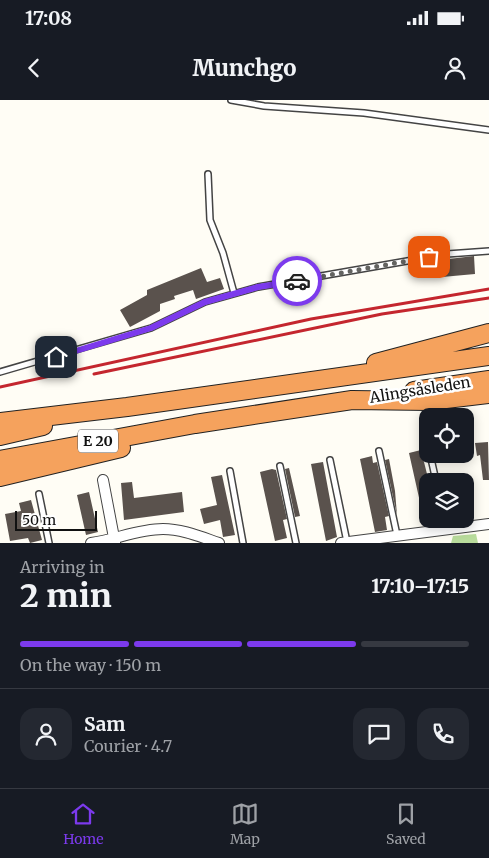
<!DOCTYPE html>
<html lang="en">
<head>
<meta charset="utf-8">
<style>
	body { margin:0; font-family:Merriweather,serif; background:#242831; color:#f1f3f6; height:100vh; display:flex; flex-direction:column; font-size:19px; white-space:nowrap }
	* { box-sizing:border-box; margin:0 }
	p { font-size:16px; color:#9ea1a6 }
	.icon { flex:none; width:28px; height:28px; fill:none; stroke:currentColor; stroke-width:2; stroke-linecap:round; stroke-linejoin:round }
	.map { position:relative; height:443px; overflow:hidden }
	.details { display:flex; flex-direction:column; background:#171b24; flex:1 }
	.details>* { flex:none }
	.tools { position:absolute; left:419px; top:308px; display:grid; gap:10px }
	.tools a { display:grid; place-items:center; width:55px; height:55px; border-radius:10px; background:#171b24; box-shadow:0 2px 12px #0003; font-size:25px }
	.scale { position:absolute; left:15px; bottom:12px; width:82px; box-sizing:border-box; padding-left:5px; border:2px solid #111; border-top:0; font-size:14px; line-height:18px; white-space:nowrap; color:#111; -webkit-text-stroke:4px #fff; paint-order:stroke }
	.pin { position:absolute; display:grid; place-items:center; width:42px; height:42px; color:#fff; margin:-21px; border-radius:10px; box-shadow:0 2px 8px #0006 }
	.courier { position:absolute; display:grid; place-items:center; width:50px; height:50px; margin:-25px; border:4px solid #7c3aed; border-radius:50%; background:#fff; color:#222; box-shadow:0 1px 6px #0007 }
	.headline em { font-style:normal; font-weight:800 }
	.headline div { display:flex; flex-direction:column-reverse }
	.headline { display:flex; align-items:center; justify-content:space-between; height:85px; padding:0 20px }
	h1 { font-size:32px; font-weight:800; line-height:38px }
	.bar { display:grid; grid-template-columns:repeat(4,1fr); gap:8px 5px; align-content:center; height:60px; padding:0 20px }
	.bar i { height:6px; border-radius:4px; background:#363941 }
	.bar .current { background:#7c3aed }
	.bar p { grid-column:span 4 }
	.line { display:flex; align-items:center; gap:12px; padding:0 20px; border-top:1px solid #363941 }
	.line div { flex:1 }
	.round { display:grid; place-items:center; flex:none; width:52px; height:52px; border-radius:15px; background:#242831 }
	.status { display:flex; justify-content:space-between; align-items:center; height:35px; padding:0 25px; background:#171b24; direction:ltr }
	.status svg { height:14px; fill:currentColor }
	header { display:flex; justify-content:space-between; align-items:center; height:65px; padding:0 20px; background:#171b24; font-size:22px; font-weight:800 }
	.tab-bar { display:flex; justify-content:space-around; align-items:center; height:70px; border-top:1px solid #363941; background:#171b24; font-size:14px; color:#9ea1a6 }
	.tab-bar a { display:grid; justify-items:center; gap:2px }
	.tab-bar .current { color:#7c3aed }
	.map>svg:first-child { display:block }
	.forest { fill:#b9dc9c }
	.building { fill:#5a524d }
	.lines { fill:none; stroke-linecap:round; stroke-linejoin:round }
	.service-casing { stroke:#444; stroke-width:8 }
	.minor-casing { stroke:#444; stroke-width:12 }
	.motorway-casing { stroke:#222; stroke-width:20 }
	.service { stroke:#fff; stroke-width:5 }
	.minor { stroke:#fff; stroke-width:10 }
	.motorway { stroke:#f5a25d; stroke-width:18 }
	.rail { stroke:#c4262e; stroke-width:3 }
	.done { stroke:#646461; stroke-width:5; stroke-dasharray:0 9 }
	.route { stroke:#7c3aed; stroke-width:6 }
	.labels { text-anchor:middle; stroke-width:5; stroke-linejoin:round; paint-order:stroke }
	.shield { fill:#fff; stroke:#585858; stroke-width:1 }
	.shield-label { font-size:14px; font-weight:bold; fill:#111 }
	.street-label { font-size:15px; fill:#111; stroke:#fff }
</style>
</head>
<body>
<div class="status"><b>17:08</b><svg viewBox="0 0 49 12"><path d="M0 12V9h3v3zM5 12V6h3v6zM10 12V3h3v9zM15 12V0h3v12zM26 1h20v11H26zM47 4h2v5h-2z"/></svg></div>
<header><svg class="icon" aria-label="back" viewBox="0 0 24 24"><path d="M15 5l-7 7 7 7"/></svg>Munchgo<svg class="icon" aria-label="person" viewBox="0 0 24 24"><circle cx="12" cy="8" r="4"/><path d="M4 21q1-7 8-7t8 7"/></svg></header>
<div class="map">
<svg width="489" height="443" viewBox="0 0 489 443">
	<rect width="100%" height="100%" fill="#fffdf5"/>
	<path class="forest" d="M476,434L478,443H451L453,436Z"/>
	<path class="building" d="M474,156L475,174L442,177L440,160Z
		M201,168L207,182L220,178L224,189L196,199L193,190L174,196L175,199L160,204V211L130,227L120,210L147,195V190Z
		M488,342L489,380H483L480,355L477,356L475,343Z
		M421,350L428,378V420H424L409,353Z
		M372,356L373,363L377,362L389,416L385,417L387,430L375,432L360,359Z
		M389,359L395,391L397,415L385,360Z
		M323,362L337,437L326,441L311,364Z
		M289,368L300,416L295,417L285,369Z
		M272,369L276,370L287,419L283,420L287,438L275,441L260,372Z
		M222,375L235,435L223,437L220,420L204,424L200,409L217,405L211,377Z
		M132,382L134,398L182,392L184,412L124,420L121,383Z
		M89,392L98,432L86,435L77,395Z
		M31,400L42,440L30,443L28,438L10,441L5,414L21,411L19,403Z"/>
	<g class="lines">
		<g class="service-casing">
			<path id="service" d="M231,0L264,6L364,13L489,30
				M208,74L210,120L223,153L234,193
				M0,272L151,228L205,202L258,187L447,154L489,151
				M379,351L397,435
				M430,354L436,381
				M330,360L347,442
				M280,366L296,443
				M230,371L243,443
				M39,394L49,443
				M444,419L446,429"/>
		</g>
		<g class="minor-casing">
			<path id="minor" d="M103,380L115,443
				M91,443C115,440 138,429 163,429C182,429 201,437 219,443
				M341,443L489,424"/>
		</g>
		<g class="motorway-casing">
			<path id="motorway" d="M376,263L489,233
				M414,291L489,280
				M0,322L127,307L489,256
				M0,336L43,326
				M0,360L195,324L352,300L429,301L489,294
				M0,377L121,348"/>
		</g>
		<use href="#service" class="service"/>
		<use href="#minor" class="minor"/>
		<use href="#motorway" class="motorway"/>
		<path class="rail" d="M94,274L382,214L489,198
			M0,287L311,219L489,189"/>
	</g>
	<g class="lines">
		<path class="done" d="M297,181L429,157"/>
		<path class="route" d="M56,257L151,228L205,202L258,187L297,181"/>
	</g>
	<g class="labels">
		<rect class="shield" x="78" y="329.5" width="40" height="23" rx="4"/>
		<g class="shield-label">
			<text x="98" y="346">E 20</text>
		</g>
		<g class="street-label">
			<text transform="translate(420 290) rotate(-9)" y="5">Alingsåsleden</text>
		</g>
	</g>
</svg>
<div class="tools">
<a><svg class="icon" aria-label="locate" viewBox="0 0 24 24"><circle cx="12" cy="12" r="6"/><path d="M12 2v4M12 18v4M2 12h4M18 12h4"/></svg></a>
<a><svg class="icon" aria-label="layers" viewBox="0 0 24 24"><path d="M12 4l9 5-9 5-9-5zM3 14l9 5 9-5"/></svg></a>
</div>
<div class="scale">50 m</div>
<div class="pin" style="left:429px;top:157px;background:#ea580c"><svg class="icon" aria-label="bag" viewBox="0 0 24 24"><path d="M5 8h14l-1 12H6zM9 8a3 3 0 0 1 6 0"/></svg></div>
<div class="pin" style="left:56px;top:257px;background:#1f2937"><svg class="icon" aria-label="home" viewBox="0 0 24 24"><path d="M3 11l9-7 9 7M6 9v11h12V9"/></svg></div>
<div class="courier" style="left:297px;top:181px"><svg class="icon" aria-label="car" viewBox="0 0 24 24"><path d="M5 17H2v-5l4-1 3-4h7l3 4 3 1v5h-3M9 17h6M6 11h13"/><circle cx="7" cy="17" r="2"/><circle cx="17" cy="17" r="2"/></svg></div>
</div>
<section class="details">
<div class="headline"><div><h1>2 min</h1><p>Arriving in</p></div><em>17:10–17:15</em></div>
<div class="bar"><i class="current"></i><i class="current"></i><i class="current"></i><i></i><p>On the way · 150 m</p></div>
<div class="line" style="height:90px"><a class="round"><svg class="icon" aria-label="person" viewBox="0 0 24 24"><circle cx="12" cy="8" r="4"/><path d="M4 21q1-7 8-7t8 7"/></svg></a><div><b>Sam</b><p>Courier · 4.7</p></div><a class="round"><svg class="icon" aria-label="chat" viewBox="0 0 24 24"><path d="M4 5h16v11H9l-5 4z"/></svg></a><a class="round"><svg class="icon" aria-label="phone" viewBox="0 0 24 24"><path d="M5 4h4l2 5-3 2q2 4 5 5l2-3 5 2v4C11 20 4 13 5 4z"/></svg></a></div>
</section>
<nav class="tab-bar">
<a class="current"><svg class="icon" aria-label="home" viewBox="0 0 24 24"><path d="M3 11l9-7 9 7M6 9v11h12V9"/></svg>Home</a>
<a><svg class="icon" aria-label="map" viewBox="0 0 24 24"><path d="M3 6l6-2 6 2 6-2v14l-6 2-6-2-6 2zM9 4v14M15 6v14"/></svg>Map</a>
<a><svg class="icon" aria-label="saved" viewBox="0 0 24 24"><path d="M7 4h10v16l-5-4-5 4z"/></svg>Saved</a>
</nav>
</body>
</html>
